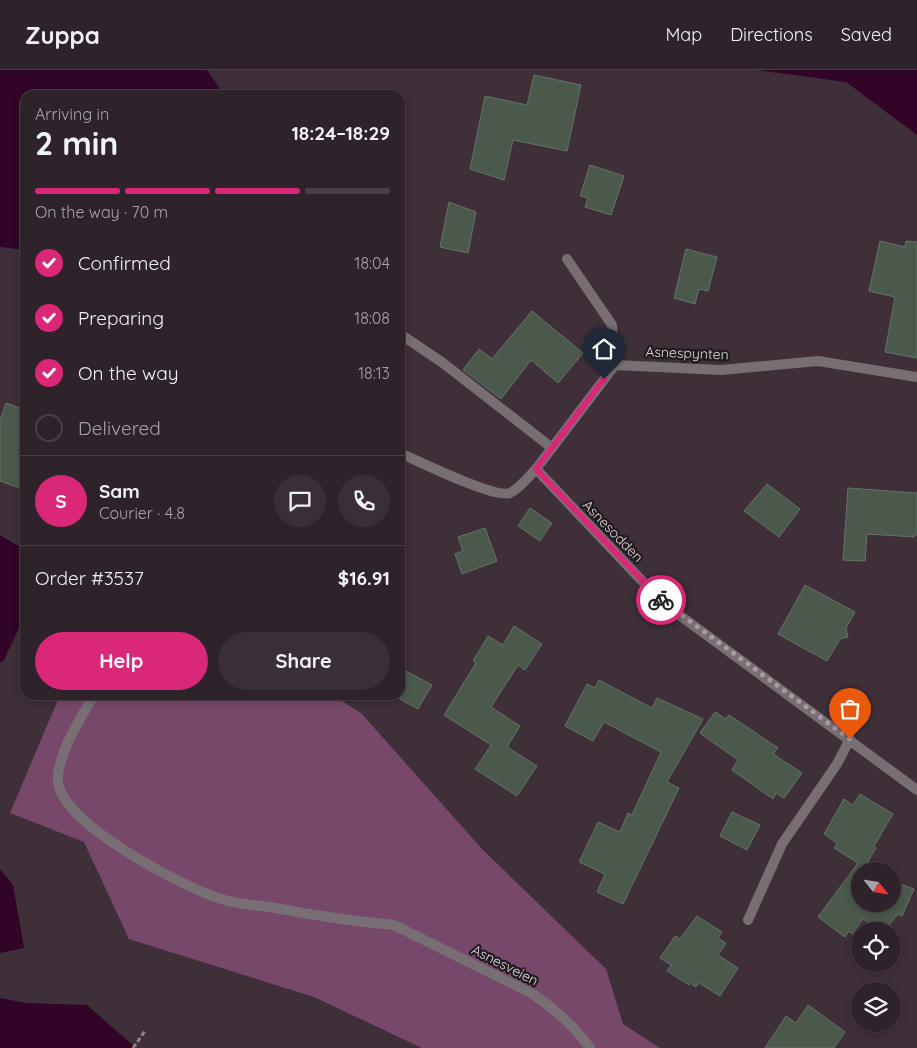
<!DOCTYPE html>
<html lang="en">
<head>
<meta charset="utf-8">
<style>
	body { margin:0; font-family:Quicksand,sans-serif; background:#3a2f37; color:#f1f3f6; height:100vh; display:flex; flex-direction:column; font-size:19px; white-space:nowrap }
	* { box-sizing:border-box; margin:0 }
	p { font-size:16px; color:#a7a4a9 }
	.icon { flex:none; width:28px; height:28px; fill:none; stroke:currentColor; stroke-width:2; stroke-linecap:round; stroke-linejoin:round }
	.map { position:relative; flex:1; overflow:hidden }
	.side { position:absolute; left:20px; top:20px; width:385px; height:610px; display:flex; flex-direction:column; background:#2e232b; border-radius:15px; box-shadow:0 2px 8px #0003,0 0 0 1px #494047 }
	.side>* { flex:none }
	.needle { width:32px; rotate:120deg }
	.buttons { position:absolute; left:851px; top:792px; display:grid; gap:10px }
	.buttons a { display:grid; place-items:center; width:50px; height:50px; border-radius:50%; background:#2e232b; box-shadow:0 2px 8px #0003,0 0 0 1px #494047; font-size:25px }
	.pin { position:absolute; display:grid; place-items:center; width:42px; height:42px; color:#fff; margin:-51px -21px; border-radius:50% 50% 50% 0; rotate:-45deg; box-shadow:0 0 5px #0007 }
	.pin .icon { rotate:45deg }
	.courier { position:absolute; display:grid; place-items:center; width:50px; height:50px; margin:-25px; border:4px solid #db2777; border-radius:50%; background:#fff; color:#222; box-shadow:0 1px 6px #0007 }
	.summary em { font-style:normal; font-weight:700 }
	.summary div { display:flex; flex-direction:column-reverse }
	.summary { display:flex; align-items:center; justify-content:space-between; height:85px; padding:0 15px }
	h1 { font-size:32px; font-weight:700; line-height:38px }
	.bar { display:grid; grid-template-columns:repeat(4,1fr); gap:8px 5px; align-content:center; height:60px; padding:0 15px }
	.bar i { height:6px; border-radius:4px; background:#494047 }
	.bar .active { background:#db2777 }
	.bar p { grid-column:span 4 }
	.line { display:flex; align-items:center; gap:12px; padding:0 15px; border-top:1px solid #494047 }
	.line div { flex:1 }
	.round { display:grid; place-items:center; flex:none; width:52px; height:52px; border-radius:26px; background:#3a2f37 }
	ol { padding:0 15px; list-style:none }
	li { display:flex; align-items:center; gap:15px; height:55px }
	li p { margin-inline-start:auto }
	li .icon { padding:5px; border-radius:50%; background:#db2777; color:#fff; stroke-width:4 }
	li:last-child { color:#a7a4a9 }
	li i { width:28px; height:28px; border:2px solid #494047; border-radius:50% }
	.button { display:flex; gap:10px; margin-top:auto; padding:10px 15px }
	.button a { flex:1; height:58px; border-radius:30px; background:#db2777; color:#fff; font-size:20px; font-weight:700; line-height:58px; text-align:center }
	.button a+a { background:#3a2f37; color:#f1f3f6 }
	header { display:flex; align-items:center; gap:30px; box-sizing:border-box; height:70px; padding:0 25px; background:#2e232b; border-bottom:1px solid #494047 }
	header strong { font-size:24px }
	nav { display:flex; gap:28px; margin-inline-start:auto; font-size:18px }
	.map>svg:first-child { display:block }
	.green { fill:#78486b }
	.water { fill:#310428 }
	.building { fill:#4a594b; stroke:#647466 }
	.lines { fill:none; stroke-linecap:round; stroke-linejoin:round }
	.path { stroke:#8e828a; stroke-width:3; stroke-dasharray:5 2.5; stroke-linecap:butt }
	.lane { stroke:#776f74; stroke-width:10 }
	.street { stroke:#776f74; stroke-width:10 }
	.done { stroke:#a89ca4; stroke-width:5; stroke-dasharray:0 9 }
	.route { stroke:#db2777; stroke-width:6 }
	.labels { text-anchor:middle; stroke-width:4.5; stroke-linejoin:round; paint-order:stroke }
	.street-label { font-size:14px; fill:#e1d7de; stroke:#20191e }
</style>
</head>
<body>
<header>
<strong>Zuppa</strong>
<nav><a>Map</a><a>Directions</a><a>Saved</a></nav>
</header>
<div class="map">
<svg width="917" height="978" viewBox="0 0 917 978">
	<rect width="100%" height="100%" fill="#3e2f39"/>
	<path class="green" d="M60,625H332L361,643L482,779L606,899L623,954L660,978H422L314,927L129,869L84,772L10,743Z"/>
	<path class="water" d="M0,0H207L220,19L219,25H25V180L0,177Z
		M756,0H917V65L846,12Z
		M0,465L25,480V545L4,590L0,593Z
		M0,799L13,815L24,878L0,883Z
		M0,928L26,933L87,935L136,978H0Z"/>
	<path class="building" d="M534,5L581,15L567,81L513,70L504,110L470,99L485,26L527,35Z
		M590,95L624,106L611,145L585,137L588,128L580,126Z
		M449,132L476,142L468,183L440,177Z
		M880,171L905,177L906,171L917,172V288L885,282L895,227L869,221Z
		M686,179L717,187L708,221L699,219L695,234L674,228Z
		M532,241L583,283L558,313L531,290L501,329L463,300L479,279L492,289Z
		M6,333L25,340V420L0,411V350Z
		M767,414L800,439L779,467L744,441Z
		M848,418L917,423V465H914V467L867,464L865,491L843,490Z
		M530,438L552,453L540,471L518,456Z
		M485,458L497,491L462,504L455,484L463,481L458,467Z
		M805,515L855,542L846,558L848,567L840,569L827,591L778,564Z
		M514,556L542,574L525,600L518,595L491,637L520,656L507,677L537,696L517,726L475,699L491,675L444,645L476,593L473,591L488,566L503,575Z
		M400,598L432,615L418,639L400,629Z
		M599,610L652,638L657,628L703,649L667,712L679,718L623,834L597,822L605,804L579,792L598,752L620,762L628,743L632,745L661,682L604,652L593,671L565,656L587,614L595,618Z
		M715,642L726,649L729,645L778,678L773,684L802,703L784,728L776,723L773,729L732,700L738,690L700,663Z
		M860,724L893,744L874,776L876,778L868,791L878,801H860V834H892V811L914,819L902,846L898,844L884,861H879L863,849L852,864L849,861L845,867L818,847L858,793L834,778L837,773L824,764L844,729L853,735Z
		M732,742L760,755L747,780L720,766Z
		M697,846L722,862L718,868L726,873L718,885L738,898L720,926L699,913L696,917L690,913L689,915L667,901L671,895L660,888L675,866L680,869Z
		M808,935L845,962L834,978H765L786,946L796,953Z"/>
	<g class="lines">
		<path class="path" d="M133,978L145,961"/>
		<path class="lane" d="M567,189L612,255L615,295
			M400,264L443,293L552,378
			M400,383C418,391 495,429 510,423C519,419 529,406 536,399
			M94,625C81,648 56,686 58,712C62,754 183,817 221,829C236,834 254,835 270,837C311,845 352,851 394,855
			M748,850L782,774L837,694L850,669"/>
		<path class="street" d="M917,307L818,291L721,300L615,295L536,399L663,533L917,720
			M394,855L531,923C554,938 574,956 590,978"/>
	</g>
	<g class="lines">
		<path class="done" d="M661,530L850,669"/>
		<path class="route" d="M604,309L536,399L661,530"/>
	</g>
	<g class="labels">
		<g class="street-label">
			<text transform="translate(687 283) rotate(2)" y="5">Asnespynten</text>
			<text transform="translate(613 461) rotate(46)" y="5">Asnesodden</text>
			<text transform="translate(505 895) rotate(27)" y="5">Asnesveien</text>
		</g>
	</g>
</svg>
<div class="buttons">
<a><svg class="needle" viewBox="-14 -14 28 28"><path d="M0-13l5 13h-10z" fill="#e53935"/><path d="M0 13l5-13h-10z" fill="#a7a4a9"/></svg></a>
<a><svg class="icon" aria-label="locate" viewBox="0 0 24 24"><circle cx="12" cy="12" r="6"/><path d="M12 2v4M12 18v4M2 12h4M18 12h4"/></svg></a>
<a><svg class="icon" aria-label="layers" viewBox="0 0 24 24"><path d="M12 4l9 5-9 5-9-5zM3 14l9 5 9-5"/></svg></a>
</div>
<div class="pin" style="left:850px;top:669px;background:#ea580c"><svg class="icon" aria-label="bag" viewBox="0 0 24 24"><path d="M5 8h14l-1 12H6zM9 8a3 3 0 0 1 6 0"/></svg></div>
<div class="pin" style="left:604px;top:309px;background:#1f2937"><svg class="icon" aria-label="home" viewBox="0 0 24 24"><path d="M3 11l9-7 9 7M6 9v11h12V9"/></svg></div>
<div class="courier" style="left:661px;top:530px"><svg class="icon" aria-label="bike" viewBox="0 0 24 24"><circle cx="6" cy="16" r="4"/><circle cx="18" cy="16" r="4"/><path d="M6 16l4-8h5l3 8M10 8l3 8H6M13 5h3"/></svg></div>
<section class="side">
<div class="summary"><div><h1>2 min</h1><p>Arriving in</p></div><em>18:24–18:29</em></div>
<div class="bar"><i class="active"></i><i class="active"></i><i class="active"></i><i></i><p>On the way · 70 m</p></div>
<ol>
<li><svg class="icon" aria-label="check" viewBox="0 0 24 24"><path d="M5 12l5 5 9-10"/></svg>Confirmed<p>18:04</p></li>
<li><svg class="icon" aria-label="check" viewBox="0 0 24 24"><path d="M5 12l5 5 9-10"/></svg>Preparing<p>18:08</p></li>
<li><svg class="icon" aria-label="check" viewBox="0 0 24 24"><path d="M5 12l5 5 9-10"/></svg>On the way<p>18:13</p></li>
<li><i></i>Delivered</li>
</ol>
<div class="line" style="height:90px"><b class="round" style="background:#db2777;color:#fff">S</b><div><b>Sam</b><p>Courier · 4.8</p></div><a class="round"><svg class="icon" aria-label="chat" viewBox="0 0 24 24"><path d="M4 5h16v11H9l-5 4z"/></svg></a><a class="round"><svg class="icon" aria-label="phone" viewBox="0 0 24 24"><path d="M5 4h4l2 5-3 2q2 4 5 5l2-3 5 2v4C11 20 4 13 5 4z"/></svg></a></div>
<div class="line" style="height:65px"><div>Order #3537</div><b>$16.91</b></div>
<div class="button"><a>Help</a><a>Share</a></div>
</section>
</div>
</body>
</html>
